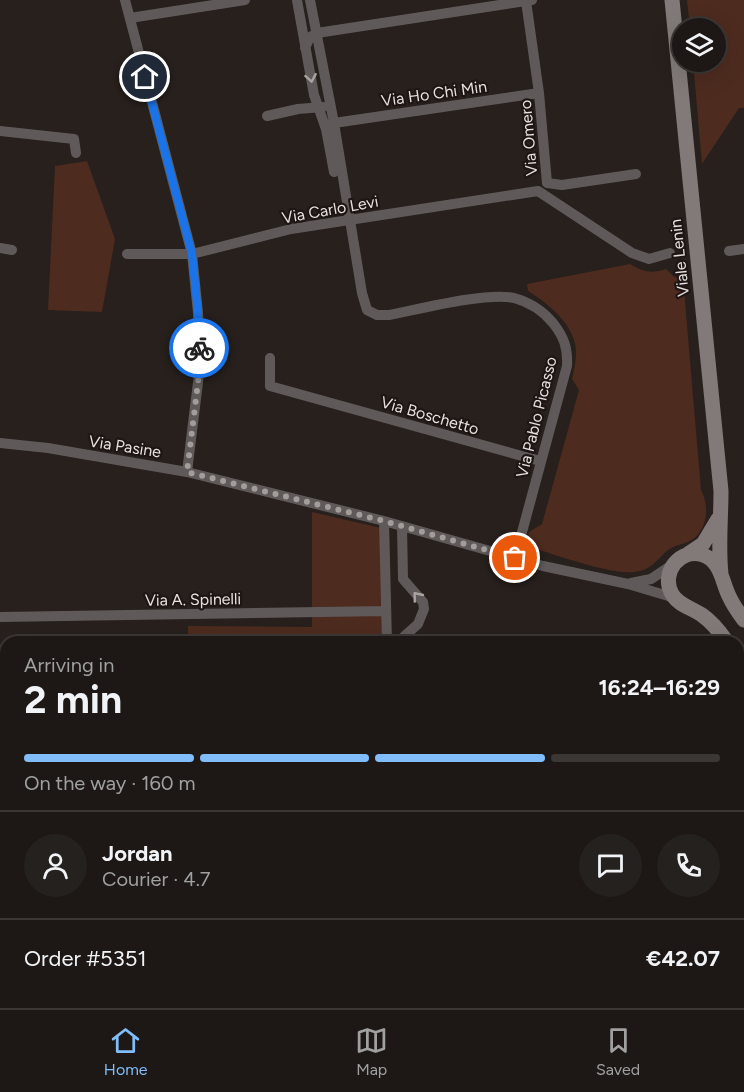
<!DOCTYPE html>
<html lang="en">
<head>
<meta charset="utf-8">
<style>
	body { margin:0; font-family:Figtree,sans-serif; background:#25211f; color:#f1f3f6; height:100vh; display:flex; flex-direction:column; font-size:22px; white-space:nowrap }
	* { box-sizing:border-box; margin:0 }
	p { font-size:20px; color:#a0a0a1 }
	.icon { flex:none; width:33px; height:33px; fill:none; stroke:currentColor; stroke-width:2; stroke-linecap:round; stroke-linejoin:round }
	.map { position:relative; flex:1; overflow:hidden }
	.details { position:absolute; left:0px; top:636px; width:744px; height:372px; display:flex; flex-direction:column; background:#1d1816; border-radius:18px 18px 0 0; box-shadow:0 6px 24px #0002,0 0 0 2px #3b3735 }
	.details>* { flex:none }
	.controls { position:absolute; left:672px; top:18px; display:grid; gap:12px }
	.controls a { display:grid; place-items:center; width:54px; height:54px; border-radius:50%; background:#1d1816; box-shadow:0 6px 24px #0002,0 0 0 2px #3b3735; font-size:30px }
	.pin { position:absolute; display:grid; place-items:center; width:51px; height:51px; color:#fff; margin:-26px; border:3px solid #fff; border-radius:50%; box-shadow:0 2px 6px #0007 }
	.courier { position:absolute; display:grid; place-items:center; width:60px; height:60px; margin:-30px; border:4px solid #1a73e8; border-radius:50%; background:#fff; color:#222; box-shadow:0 2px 8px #0007 }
	.summary em { font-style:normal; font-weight:700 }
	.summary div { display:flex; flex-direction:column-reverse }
	.summary { display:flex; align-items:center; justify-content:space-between; height:102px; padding:0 24px }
	h1 { font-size:39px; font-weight:700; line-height:45px }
	.bar { display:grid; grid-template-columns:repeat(4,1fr); gap:9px 6px; align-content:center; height:72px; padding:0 24px }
	.bar i { height:8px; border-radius:4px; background:#3b3735 }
	.bar .selected { background:#80bdfa }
	.bar p { grid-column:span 4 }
	.line { display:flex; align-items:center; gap:15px; padding:0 24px; border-top:2px solid #3b3735 }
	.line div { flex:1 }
	.round { display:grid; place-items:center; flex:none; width:63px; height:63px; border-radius:32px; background:#25211f }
	.tab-bar { display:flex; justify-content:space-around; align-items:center; height:84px; border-top:2px solid #3b3735; background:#1d1816; font-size:16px; color:#a0a0a1 }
	.tab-bar a { display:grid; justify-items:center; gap:3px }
	.tab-bar .selected { color:#80bdfa }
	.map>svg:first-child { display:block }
	.built { fill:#342621 }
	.green { fill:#4d2b1f }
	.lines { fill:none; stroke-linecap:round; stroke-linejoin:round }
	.street { stroke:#5f5a59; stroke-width:10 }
	.secondary { stroke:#817a78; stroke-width:15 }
	.oneway { stroke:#a9a4a2 }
	.done { stroke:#a39d9a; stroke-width:6; stroke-dasharray:0 10.8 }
	.route { stroke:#1a73e8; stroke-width:8 }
	.labels { text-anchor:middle; stroke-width:4.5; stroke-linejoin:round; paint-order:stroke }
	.street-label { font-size:16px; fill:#e6e0de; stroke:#1e1614 }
</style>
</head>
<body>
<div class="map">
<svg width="744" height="1008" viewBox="0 0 744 1008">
	<rect width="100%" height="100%" fill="#27201d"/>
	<path class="built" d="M65,1002H329L316,1008H67Z"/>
	<path class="green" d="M687,0H744V108H739L702,164L693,62H716V28H690Z
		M87,161L115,239L102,312L48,310L55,166Z
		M630,264C643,272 651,274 666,269L674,277L683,278L701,490C710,506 708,533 688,542C681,545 674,545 667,551C655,561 652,570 634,572C610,575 551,553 526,546L529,532L542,524L579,390L572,379C575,366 578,353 574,340C568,320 545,301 528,291L527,284Z
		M312,512L381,528L383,642H188V626L312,627Z
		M0,679H6V844L0,828Z"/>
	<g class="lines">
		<path class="street" d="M125,0L192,254L198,313L200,366L187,472
			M297,0L314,95L326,129L334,172
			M310,0L334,123L362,293L367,310L377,315H389C420,309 486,292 514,298C529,302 543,311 553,323C564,337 568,348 567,366L515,558
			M526,1L539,93L547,183
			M130,18L245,0
			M305,48L310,37L317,33L532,0
			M267,116L298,109L323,107
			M334,123L539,93
			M0,131L74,139L76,153
			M547,183L562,185L636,174
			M0,248L12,250
			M729,251L744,249
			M127,254H192L291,229L538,191L632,253L649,259L670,253
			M270,358V386L540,461
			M0,443L48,448L187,472L384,521L543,566L628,584L675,598
			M384,521L387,642
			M631,583L651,579L672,565
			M0,617L386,611
			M398,642L418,624L424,609L423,602L403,579L402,526
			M738,989L744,988
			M401,1002L408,1008
			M368,1008L375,1002
			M563,1008L617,1002"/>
		<path class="secondary" d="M672,0L721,491C721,519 718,546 721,574
			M688,554L703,544L718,519
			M727,642C720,632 712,622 702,615C692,608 678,605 672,594C660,573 680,547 703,555C721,561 722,582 729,596C733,605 738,612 744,620
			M738,666L744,681"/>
	</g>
	<defs><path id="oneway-chevron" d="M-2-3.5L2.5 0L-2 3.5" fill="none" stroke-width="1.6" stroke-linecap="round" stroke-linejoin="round" transform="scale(1.5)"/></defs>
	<g class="oneway">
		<use href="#oneway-chevron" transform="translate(311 78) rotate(80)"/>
		<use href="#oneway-chevron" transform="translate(417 596) rotate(-129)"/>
	</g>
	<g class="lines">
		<path class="done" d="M199,348L200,366L187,472L384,521L515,558"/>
		<path class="route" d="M145,77L192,254L198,313L199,348"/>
	</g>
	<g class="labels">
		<g class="street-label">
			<text transform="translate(434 93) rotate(-8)" y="6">Via Ho Chi Min</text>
			<text transform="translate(528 138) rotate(-95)" y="6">Via Omero</text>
			<text transform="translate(330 209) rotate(-10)" y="6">Via Carlo Levi</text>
			<text transform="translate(679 258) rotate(-96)" y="6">Viale Lenin</text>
			<text transform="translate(430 415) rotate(16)" y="6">Via Boschetto</text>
			<text transform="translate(536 417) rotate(-76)" y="6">Via Pablo Picasso</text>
			<text transform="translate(125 446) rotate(9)" y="6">Via Pasine</text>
			<text transform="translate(193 599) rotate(-1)" y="6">Via A. Spinelli</text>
		</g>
	</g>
</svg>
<div class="controls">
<a><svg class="icon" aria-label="layers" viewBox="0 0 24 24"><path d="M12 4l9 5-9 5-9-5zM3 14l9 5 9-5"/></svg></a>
</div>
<div class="pin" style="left:515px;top:558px;background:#ea580c"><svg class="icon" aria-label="bag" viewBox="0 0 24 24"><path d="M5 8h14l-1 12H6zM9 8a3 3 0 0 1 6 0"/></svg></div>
<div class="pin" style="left:145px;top:77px;background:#1f2937"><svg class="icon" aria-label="home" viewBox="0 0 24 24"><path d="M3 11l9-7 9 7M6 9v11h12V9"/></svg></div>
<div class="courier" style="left:199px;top:348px"><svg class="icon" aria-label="bike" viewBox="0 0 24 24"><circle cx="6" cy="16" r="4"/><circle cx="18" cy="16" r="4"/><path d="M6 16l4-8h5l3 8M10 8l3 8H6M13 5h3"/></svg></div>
<section class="details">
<div class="summary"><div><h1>2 min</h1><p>Arriving in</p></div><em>16:24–16:29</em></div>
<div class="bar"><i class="selected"></i><i class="selected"></i><i class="selected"></i><i></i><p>On the way · 160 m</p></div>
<div class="line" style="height:108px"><a class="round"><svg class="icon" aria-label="person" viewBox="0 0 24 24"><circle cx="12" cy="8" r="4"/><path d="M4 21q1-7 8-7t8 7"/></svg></a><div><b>Jordan</b><p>Courier · 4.7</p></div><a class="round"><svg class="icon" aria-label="chat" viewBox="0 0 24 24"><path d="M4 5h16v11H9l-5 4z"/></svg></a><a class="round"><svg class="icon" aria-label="phone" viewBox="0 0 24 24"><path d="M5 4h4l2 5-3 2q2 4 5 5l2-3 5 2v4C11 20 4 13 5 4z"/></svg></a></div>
<div class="line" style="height:78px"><div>Order #5351</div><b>€42.07</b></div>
</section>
</div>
<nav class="tab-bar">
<a class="selected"><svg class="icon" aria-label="home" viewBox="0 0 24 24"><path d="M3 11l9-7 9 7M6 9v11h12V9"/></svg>Home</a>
<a><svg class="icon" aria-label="map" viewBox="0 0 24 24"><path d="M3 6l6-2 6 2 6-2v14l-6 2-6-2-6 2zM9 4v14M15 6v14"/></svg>Map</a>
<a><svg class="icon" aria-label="saved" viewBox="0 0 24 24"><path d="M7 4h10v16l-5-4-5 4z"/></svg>Saved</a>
</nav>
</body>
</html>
